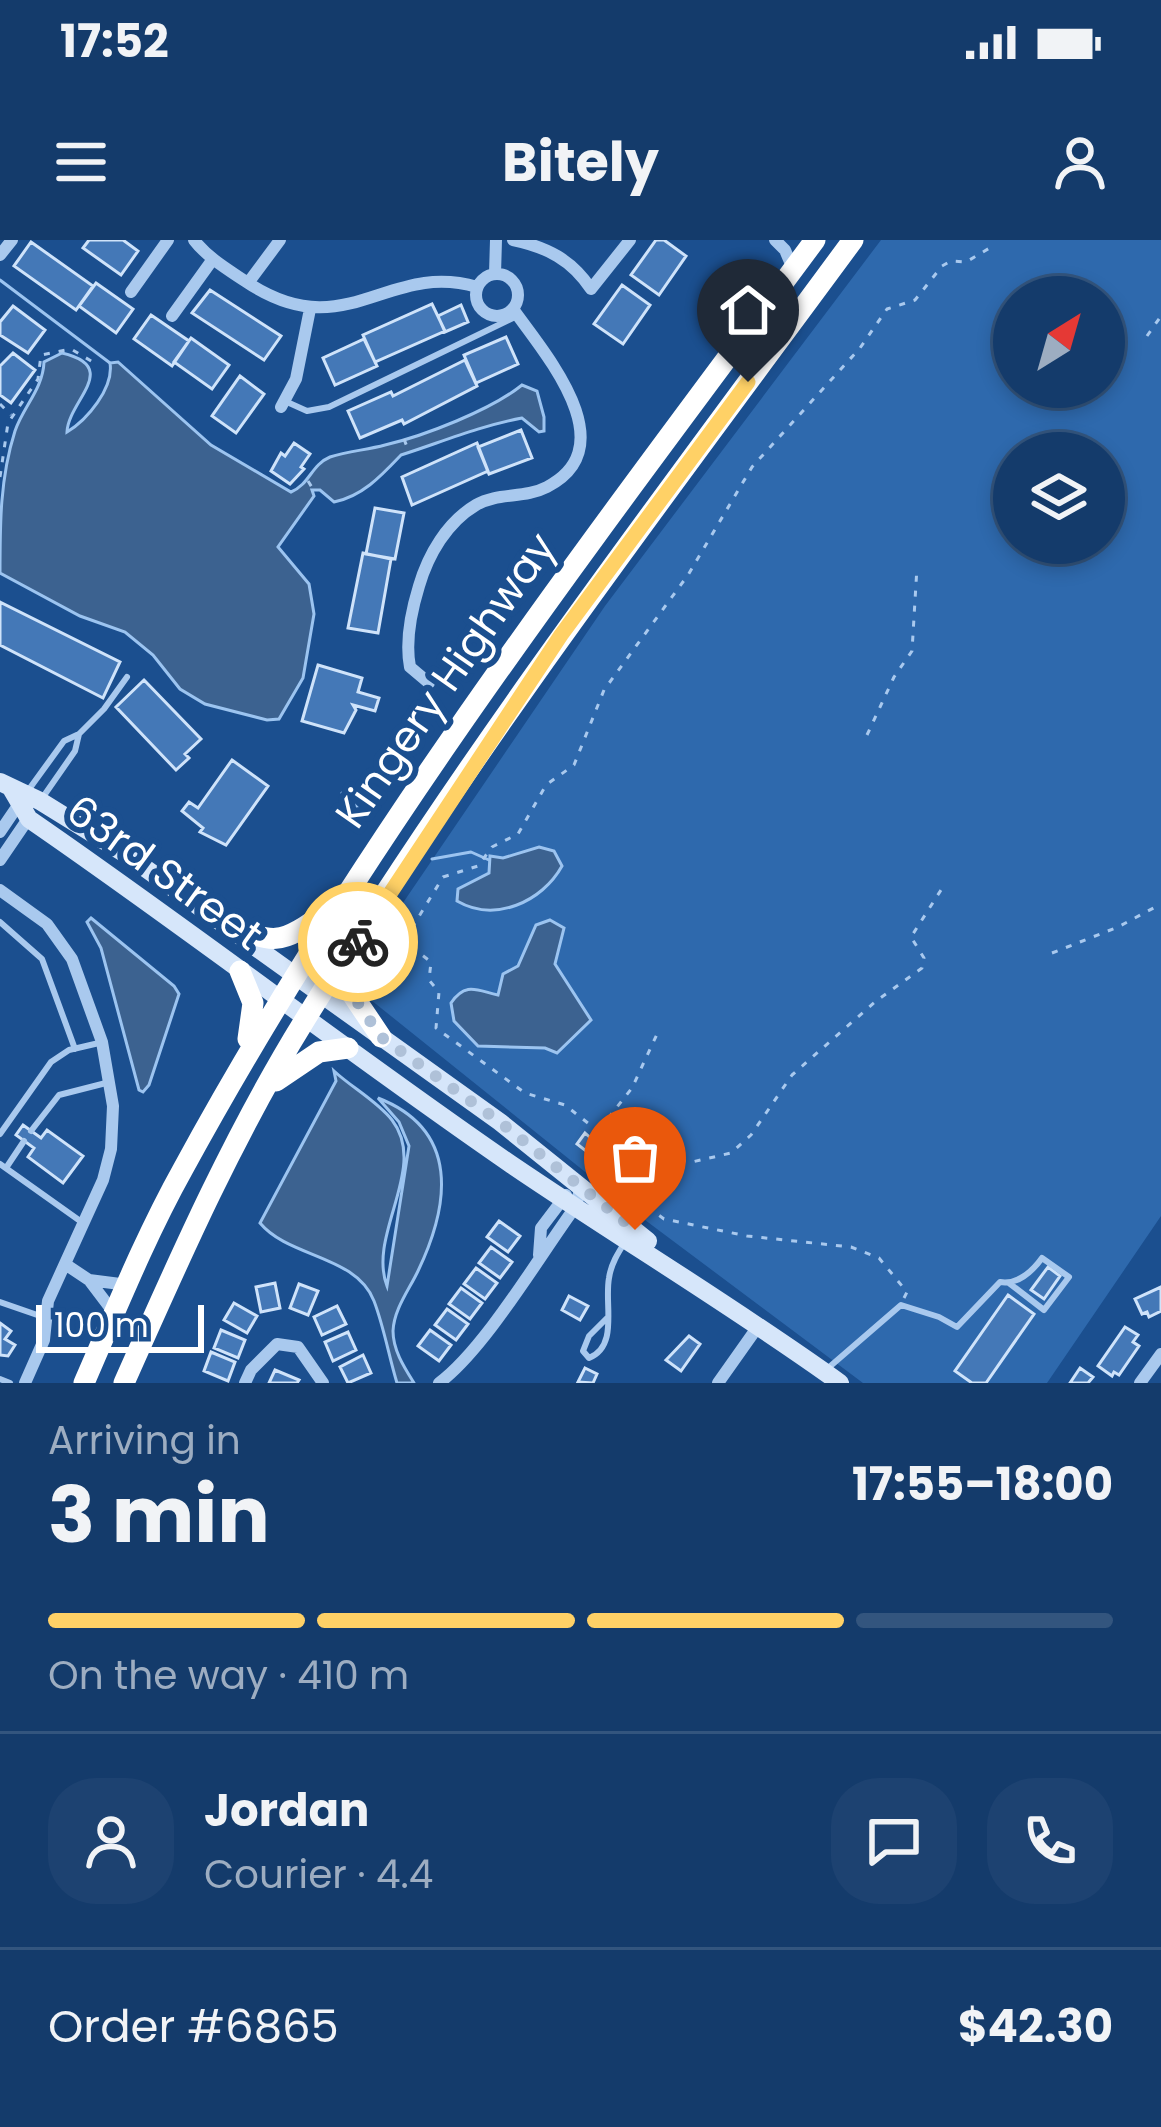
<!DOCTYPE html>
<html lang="en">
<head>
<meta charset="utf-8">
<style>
	body { margin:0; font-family:Poppins,sans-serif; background:#1d4271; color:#f1f3f6; height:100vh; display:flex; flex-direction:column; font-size:45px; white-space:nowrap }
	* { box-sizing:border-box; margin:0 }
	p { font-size:39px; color:#9dadc1 }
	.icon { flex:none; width:66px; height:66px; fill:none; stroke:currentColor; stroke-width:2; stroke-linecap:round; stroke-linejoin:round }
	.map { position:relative; height:1143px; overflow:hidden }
	.drawer { display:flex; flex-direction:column; background:#143b6b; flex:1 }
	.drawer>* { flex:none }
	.needle { width:78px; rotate:37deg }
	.fabs { position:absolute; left:993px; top:36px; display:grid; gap:24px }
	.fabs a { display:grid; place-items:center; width:132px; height:132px; border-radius:50%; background:#143b6b; box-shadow:0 6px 18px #0003,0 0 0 3px #33557e; font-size:60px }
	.scale { position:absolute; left:36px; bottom:30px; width:168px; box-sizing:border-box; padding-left:12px; border:6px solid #fff; border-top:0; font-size:33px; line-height:42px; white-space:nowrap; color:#fff; -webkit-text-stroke:9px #1b4f8f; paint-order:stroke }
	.pin { position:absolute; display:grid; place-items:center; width:102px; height:102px; color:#fff; margin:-123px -51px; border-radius:50% 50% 50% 0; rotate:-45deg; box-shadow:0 0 12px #0007 }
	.pin .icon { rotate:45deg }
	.courier { position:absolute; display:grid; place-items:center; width:120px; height:120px; margin:-60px; border:9px solid #ffd166; border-radius:50%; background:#fff; color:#222; box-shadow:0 3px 15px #0007 }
	.overview em { font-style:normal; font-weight:700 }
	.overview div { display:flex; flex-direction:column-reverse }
	.overview { display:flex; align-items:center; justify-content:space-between; height:204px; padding:0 48px }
	h1 { font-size:78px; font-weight:700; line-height:90px }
	.bar { display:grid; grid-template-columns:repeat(4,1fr); gap:18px 12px; align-content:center; height:144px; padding:0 48px }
	.bar i { height:15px; border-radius:9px; background:#33557e }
	.bar .current { background:#ffd166 }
	.bar p { grid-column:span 4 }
	.line { display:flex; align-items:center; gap:30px; padding:0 48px; border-top:3px solid #33557e }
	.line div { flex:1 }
	.round { display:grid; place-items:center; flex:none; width:126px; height:126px; border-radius:48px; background:#1d4271 }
	.status { display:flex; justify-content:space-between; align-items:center; height:84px; padding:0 60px; background:#143b6b; direction:ltr }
	.status svg { height:33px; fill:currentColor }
	header { display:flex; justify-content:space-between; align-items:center; height:156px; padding:0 48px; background:#143b6b; font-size:54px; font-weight:700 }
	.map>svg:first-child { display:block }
	.green { fill:#2e69ad; fill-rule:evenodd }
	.water { fill:#3c6290; stroke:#9cc4f0; stroke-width:3 }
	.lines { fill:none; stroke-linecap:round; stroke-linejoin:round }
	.stream { stroke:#9cc4f0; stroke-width:3 }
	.building { fill:#4478b7; stroke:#cfe3fa; stroke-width:3 }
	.path { stroke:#a9c9ee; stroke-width:3; stroke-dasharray:6 9; stroke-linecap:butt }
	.lane { stroke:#a9c9ee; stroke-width:6 }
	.street { stroke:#a9c9ee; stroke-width:12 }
	.secondary { stroke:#d6e6fa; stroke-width:18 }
	.highway { stroke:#fff; stroke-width:21 }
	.done { stroke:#afc1d8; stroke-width:12; stroke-dasharray:0 21.6 }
	.route { stroke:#ffd166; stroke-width:15 }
	.labels { text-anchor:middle; stroke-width:12; stroke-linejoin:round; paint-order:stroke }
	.street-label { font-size:42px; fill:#fff; stroke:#1b4f8f }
</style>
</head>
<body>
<div class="status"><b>17:52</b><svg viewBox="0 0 49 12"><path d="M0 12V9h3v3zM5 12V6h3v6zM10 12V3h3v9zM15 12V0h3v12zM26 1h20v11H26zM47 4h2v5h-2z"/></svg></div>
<header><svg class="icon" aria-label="menu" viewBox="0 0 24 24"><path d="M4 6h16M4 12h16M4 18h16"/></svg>Bitely<svg class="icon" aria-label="person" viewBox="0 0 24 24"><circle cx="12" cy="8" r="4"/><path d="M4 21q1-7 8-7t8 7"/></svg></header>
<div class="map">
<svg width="1161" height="1143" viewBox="0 0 1161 1143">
	<rect width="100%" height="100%" fill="#1b4f8f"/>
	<path class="green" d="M881,0H1161V976L1047,1143H863L645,980L361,752L377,701L605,366ZM1014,57H1104V147H1014ZM1014,213H1104V303H1014Z"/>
	<path class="water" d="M62,113C122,127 68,161 67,192C87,180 114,148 110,123L118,122L211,205L291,252C310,244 311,225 330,217C348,211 367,210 385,205C424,196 491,170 522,145L537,151L544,177V191L539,192L522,178C479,186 439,203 401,215C382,235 363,256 334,262L320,250H312L314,256L278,307L309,344L314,374L303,438L279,479L267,480L205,464L180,449L153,415L125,392L80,376L0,333C0,284 0,238 15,191C23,167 43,149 44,122Z
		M539,607L554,611L562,626C542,662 495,683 457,661L458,649L489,633L490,616L503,618Z
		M91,678L174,746L179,754L149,845L143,852L139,850L101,708L87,682Z
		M550,680L564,688L555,724L591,780L557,813L545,808L478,806L454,781L451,763C466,741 478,751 498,755L503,734L518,726L536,685Z
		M334,831C351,847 377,861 392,880C429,928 367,994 387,1046L409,906L399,882L378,858C460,890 450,964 418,1031C409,1050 394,1069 393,1091C393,1110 404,1127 414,1143H397C389,1117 384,1087 374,1061C356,1015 289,1018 260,983L336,841Z"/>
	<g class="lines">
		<path class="stream" d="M0,40L110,123
			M342,553L365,575
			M432,619L471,612L489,620"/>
	</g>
	<path class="building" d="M89,0H123L138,11L121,35L83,8Z
		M656,0H664L686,16L659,55L631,35Z
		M31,2L93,46L76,70L14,26Z
		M96,43L133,69L116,93L79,66Z
		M622,45L650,65L623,104L594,84Z
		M210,50L281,96L264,120L192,73Z
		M432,64L445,91L375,122L363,95Z
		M461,65L468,82L445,92L438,76Z
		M13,66L45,90L28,113L0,95V82Z
		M151,75L189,101L172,126L134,99Z
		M506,97L518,124L476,143L464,115Z
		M191,98L229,125L212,149L174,122Z
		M364,99L377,126L335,145L323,118Z
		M13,113L35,130L11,163L0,155V126Z
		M465,120L477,146L404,184L402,180L360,198L348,171L391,152L393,156Z
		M240,136L264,154L236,193L212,176Z
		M521,190L532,218L489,234L478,207Z
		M294,203L310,214L301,227L304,229L290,244L271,231L281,213L285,216Z
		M477,203L488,231L412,265L402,237Z
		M375,268L404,273L395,319L366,314Z
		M363,313L391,319L378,393L348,388Z
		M0,362L120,422L103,458L0,405Z
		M318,425L362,438L358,452L379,458L375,471L353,465L356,470L344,493L302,481Z
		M144,440L201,499L185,514L189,518L176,530L116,467Z
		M232,520L268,546L226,605L200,592L203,588L182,571L189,562L198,568Z
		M23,885L41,898L47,890L83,916L63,943L28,917L34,908L16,895Z
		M585,893L594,901L586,911L577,904Z
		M499,981L520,996L508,1012L487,997Z
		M491,1007L512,1022L500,1038L479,1023Z
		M1048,1027L1060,1036L1044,1059L1031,1050Z
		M476,1028L497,1043L485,1059L464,1044Z
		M275,1043L280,1068L261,1072L256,1047Z
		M299,1044L318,1051L308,1075L290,1068Z
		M1161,1047V1071L1149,1077L1147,1072L1142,1074L1135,1059Z
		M461,1048L482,1063L470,1079L449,1064Z
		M1008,1055L1034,1074L986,1143H972L955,1131Z
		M569,1056L588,1066L580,1080L562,1070Z
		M234,1063L257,1076L247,1093L224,1080Z
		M337,1066L346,1084L322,1095L314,1077Z
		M447,1069L468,1084L456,1100L435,1085Z
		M0,1083L11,1091L5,1099L15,1105L8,1116L0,1115Z
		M1125,1087L1138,1095L1133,1102L1139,1106L1119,1135L1114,1132L1112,1136L1098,1126Z
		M221,1090L245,1100L238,1118L214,1108Z
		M430,1090L451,1105L439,1121L418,1106Z
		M348,1092L356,1110L333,1121L325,1102Z
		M689,1096L700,1104L681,1131L666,1120Z
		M211,1112L235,1122L228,1141L204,1131Z
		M363,1115L371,1133L348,1143L340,1127Z
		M585,1128L597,1134L593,1143L578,1142Z
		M1080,1128L1093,1137L1088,1143H1070Z
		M275,1130L299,1140L297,1143H269Z"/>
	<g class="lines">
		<path class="path" d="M1147,96L1161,76
			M0,164L11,175
			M404,199L409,212
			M0,237L8,183L38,139L41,115L71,109L98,125
			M308,241L313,249
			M867,495L894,437L912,411L917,327
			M1052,713L1118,687L1161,664
			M599,890L632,848L658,792
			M606,907L692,922L731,913L751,895L792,835L876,761L922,728L924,718L911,697L941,650
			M904,1058L907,1052L879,1018L851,1007L747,996L664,979L628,952L606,943L604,907L598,891L565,865L525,853L436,788L439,752L429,740L431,722L404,701L443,637L478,626L492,607L518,594L546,545L574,525L604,450L688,335L752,227L860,108L887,69L915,60L942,26L951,21L966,22L993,6"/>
		<path class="lane" d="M287,162L307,171L329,167L515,77
			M27,552L64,501L79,494L104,469L127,437
			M43,557L75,511L79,494
			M0,682L42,719L75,809
			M31,891L59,855L106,843
			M0,894L51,822L69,810L99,803
			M0,924L83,983
			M6,928L24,901
			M0,1062L46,1078
			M607,1078L589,1096L583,1111L589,1118C619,1106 604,1064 609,1038C611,1024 618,1013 625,1002
			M827,1129L901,1065L939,1077L957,1087L1000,1042C1017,1045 1032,1032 1042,1018L1069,1037L1044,1070L1009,1043
			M0,1139L10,1143"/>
		<path class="street" d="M194,0C207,17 227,29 245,41C346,109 386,20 477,47
			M513,0C547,7 572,20 591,49L630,0
			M775,0L785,10L793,29
			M0,15L12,0
			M495,34L496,0
			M476 55a21 21 0 1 1 42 0a21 21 0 1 1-42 0Z
			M248,43L280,0
			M131,52L168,0
			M172,76L213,19
			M281,167L296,139L310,69
			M429,443L410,427C405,401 411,372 419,346C428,315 447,282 476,265C498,252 524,259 547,247C626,206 545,114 513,69
			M0,592L21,561
			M0,620L30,576
			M0,650L47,684L72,719L102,802L113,866L111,909L103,940L48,1061L44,1100L25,1143
			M539,1015L541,988L566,955
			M65,1024L89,1040L114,1073
			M89,1040L128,1045
			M245,1143L251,1130L277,1104L298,1107L323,1143
			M439,1143C485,1109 540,1015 576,966L581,945
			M718,1143L759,1085
			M1140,1143L1161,1114"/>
		<path class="secondary" d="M0,542L40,561L124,613L500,882L648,1001
			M12,550L29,579C192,691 349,813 512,925C621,999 733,1066 840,1143"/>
		<path class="highway" d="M211,675C267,700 274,713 325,672
			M355,713L350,751L381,797
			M240,731L253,763L248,799
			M276,841L319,812L348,808
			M84,1143C115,1072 145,997 183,929C363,598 591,302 815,0
			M124,1143C179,1019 234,894 306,778C472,508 665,255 853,0"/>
	</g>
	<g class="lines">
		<path class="done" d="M358,702L350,733V751L381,797L500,882L635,990"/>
		<path class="route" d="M358,702L561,395L748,142"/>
	</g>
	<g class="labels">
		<g class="street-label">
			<text transform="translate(445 440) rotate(-55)" y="15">Kingery Highway</text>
			<text transform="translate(165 632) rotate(36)" y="15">63rd Street</text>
		</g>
	</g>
</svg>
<div class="fabs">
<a><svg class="needle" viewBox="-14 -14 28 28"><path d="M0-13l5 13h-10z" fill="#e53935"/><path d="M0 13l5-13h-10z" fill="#9dadc1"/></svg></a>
<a><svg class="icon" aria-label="layers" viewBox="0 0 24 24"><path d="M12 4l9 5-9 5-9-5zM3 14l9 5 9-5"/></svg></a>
</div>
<div class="scale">100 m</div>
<div class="pin" style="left:635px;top:990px;background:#ea580c"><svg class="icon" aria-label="bag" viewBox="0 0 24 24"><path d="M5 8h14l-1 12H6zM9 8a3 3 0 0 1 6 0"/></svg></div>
<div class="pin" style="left:748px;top:142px;background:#1f2937"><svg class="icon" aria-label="home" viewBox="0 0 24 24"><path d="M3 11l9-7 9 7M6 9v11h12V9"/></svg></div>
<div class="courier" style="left:358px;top:702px"><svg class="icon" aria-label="bike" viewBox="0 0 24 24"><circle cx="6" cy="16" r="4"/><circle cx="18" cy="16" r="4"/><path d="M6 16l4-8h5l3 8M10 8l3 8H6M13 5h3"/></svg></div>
</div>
<section class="drawer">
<div class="overview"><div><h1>3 min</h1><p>Arriving in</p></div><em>17:55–18:00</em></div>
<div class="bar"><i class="current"></i><i class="current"></i><i class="current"></i><i></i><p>On the way · 410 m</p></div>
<div class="line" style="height:216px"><a class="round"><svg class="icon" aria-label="person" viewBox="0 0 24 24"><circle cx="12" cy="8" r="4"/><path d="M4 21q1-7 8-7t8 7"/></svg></a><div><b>Jordan</b><p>Courier · 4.4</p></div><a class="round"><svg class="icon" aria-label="chat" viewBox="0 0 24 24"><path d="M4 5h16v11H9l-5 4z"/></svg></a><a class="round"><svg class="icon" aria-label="phone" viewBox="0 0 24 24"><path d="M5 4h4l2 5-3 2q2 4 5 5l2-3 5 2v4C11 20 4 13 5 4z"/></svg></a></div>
<div class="line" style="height:156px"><div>Order #6865</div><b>$42.30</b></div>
</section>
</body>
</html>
